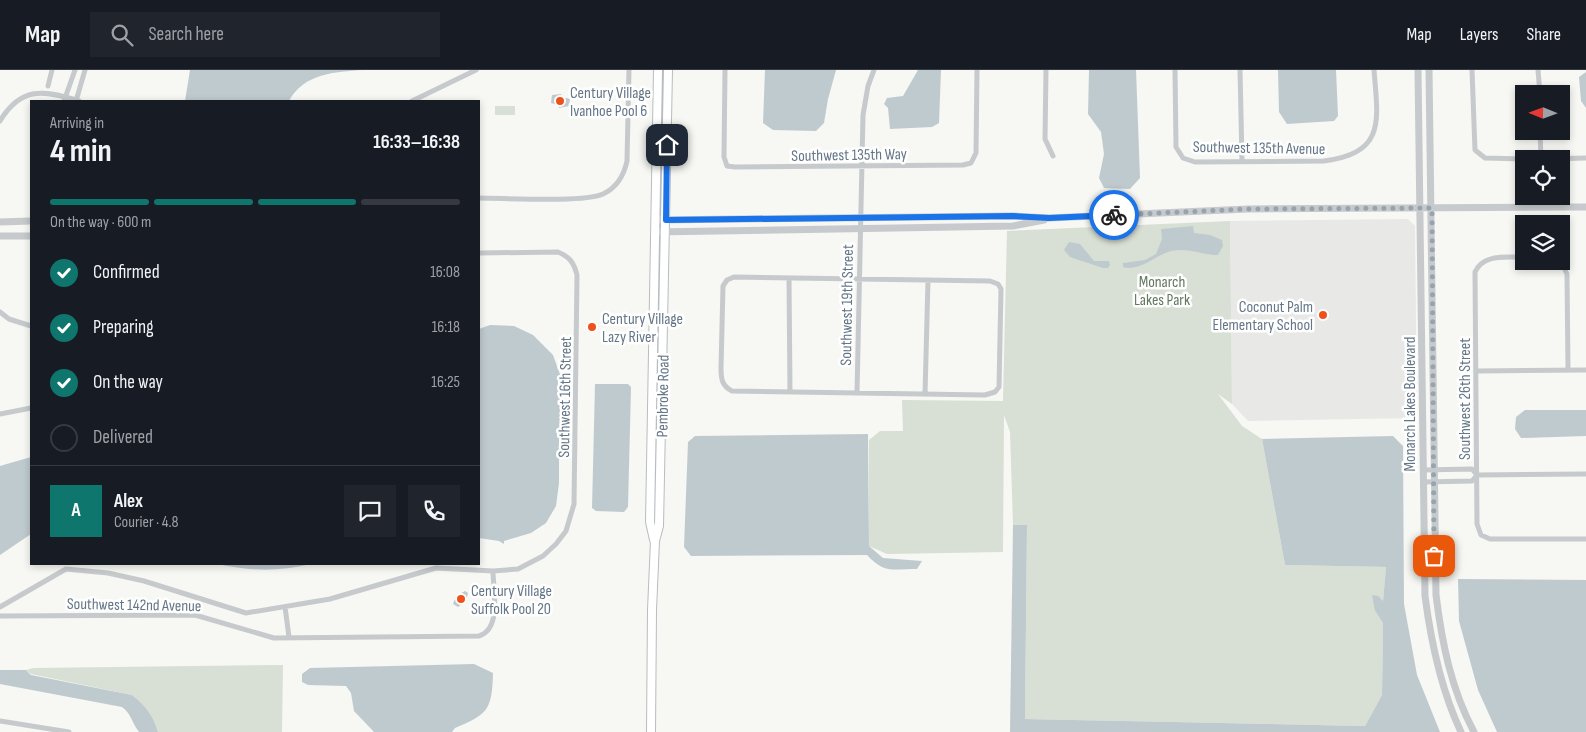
<!DOCTYPE html>
<html lang="en">
<head>
<meta charset="utf-8">
<style>
	body { margin:0; font-family:"Sofia Sans Condensed",sans-serif; background:#20242c; color:#f1f3f6; height:100vh; display:flex; flex-direction:column; font-size:19px; white-space:nowrap }
	* { box-sizing:border-box; margin:0 }
	p { font-size:16px; color:#9ea1a6 }
	.icon { flex:none; width:28px; height:28px; fill:none; stroke:currentColor; stroke-width:2; stroke-linecap:round; stroke-linejoin:round }
	.map { position:relative; flex:1; overflow:hidden }
	.sheet { position:absolute; left:30px; top:30px; width:450px; height:465px; display:flex; flex-direction:column; background:#171b24; border-radius:0px; box-shadow:0 2px 8px #0003 }
	.sheet>* { flex:none }
	.needle { width:32px; rotate:271deg }
	.fabs { position:absolute; left:1515px; top:15px; display:grid; gap:10px }
	.fabs a { display:grid; place-items:center; width:55px; height:55px; border-radius:0px; background:#171b24; box-shadow:0 2px 8px #0003; font-size:25px }
	.pin { position:absolute; display:grid; place-items:center; width:42px; height:42px; color:#fff; margin:-21px; border-radius:10px; box-shadow:0 2px 8px #0006 }
	.courier { position:absolute; display:grid; place-items:center; width:50px; height:50px; margin:-25px; border:4px solid #1a73e8; border-radius:50%; background:#fff; color:#222; box-shadow:0 1px 6px #0007 }
	.headline em { font-style:normal; font-weight:700 }
	.headline div { display:flex; flex-direction:column-reverse }
	.headline { display:flex; align-items:center; justify-content:space-between; height:85px; padding:0 20px }
	h1 { font-size:32px; font-weight:700; line-height:38px }
	.bar { display:grid; grid-template-columns:repeat(4,1fr); gap:8px 5px; align-content:center; height:60px; padding:0 20px }
	.bar i { height:6px; border-radius:4px; background:#363941 }
	.bar .on { background:#0f766e }
	.bar p { grid-column:span 4 }
	.line { display:flex; align-items:center; gap:12px; padding:0 20px; border-top:1px solid #363941 }
	.line div { flex:1 }
	.round { display:grid; place-items:center; flex:none; width:52px; height:52px; border-radius:0px; background:#20242c }
	ol { padding:0 20px; list-style:none }
	li { display:flex; align-items:center; gap:15px; height:55px }
	li p { margin-inline-start:auto }
	li .icon { padding:5px; border-radius:50%; background:#0f766e; color:#fff; stroke-width:4 }
	li:last-child { color:#9ea1a6 }
	li i { width:28px; height:28px; border:2px solid #363941; border-radius:50% }
	header { display:flex; align-items:center; gap:30px; box-sizing:border-box; height:70px; padding:0 25px; background:#171b24; border-bottom:1px solid #363941 }
	header strong { font-size:24px }
	nav { display:flex; gap:28px; margin-inline-start:auto; font-size:18px }
	.search { width:350px; height:45px; background:#20242c; display:flex; align-items:center; gap:12px; box-sizing:border-box; padding:0 18px; border-radius:0px; color:#9ea1a6; font-size:19px }
	.map>svg:first-child { display:block }
	.built { fill:#e8e9e7 }
	.green { fill:#d8dfd4 }
	.water { fill:#bfcacf }
	.lines { fill:none; stroke-linecap:round; stroke-linejoin:round }
	.secondary-casing { stroke:#b8bdc2; stroke-width:10 }
	.minor { stroke:#c6cacd; stroke-width:5 }
	.tertiary { stroke:#c6cacd; stroke-width:7 }
	.secondary { stroke:#fff; stroke-width:8 }
	.done { stroke:#97a3ad; stroke-width:5; stroke-dasharray:0 9 }
	.route { stroke:#1a73e8; stroke-width:6 }
	.poi-dot { fill:#f0511a; stroke:#fff; stroke-width:2 }
	.labels { text-anchor:middle; stroke-width:5; stroke-linejoin:round; paint-order:stroke }
	.poi-label { font-size:16px; fill:#647687; stroke:#fff; text-anchor:start }
	.street-label { font-size:16px; fill:#647687; stroke:#fff }
	.park-label { font-size:16px; fill:#64785f; stroke:#fff }
</style>
</head>
<body>
<header>
<strong>Map</strong>
<div class="search"><svg class="icon" aria-label="search" viewBox="0 0 24 24"><circle cx="10" cy="10" r="6"/><path d="M15 15l6 6"/></svg>Search here</div>
<nav><a>Map</a><a>Layers</a><a>Share</a></nav>
</header>
<div class="map">
<svg width="1586" height="662" viewBox="0 0 1586 662">
	<rect width="100%" height="100%" fill="#f7f7f3"/>
	<path class="built" d="M1408,149L1415,156L1417,348L1248,351L1232,334L1230,151Z"/>
	<path class="green" d="M495,36H515V45H495Z
		M1230,151L1232,334L1218,324L1242,356L1262,369L1285,495L1386,497L1383,531L1375,541L1383,553L1382,625L1365,656L1025,649L1027,456L1013,455L1010,362L1004,345L1003,482L887,484L869,476V370L880,361H903L902,330L1003,331L1007,161Z
		M283,595L282,662H158C153,645 146,636 132,625L31,604L26,600L33,598Z"/>
	<path class="water" d="M190,0H363C335,2 304,3 289,31H185Z
		M765,0H836L828,29L824,53L816,61L773,60L763,53Z
		M918,0H941L939,53L932,57L890,59L888,38L884,34L887,28L903,26Z
		M1089,0H1136L1140,108L1130,119L1104,118L1099,108L1104,84L1101,62L1088,44Z
		M1278,0H1336L1338,46L1334,51L1287,54L1279,42Z
		M1586,2V38L1581,31L1579,7Z
		M561,24L562,27L570,29L569,36L559,38L558,35L551,33L552,25Z
		M1193,156L1194,163L1210,165L1222,170L1223,176L1218,185C1202,185 1187,177 1171,181C1156,185 1139,202 1123,197V193L1145,190L1156,184L1162,169L1161,159Z
		M1069,172L1080,174L1094,191H1109L1110,195L1108,198H1103L1070,187L1064,180Z
		M490,255L514,256L533,265L553,285L562,310V351L559,363V413L556,436L546,453L531,463L504,471V474L499,471L479,468V259Z
		M595,314H628L631,317L628,437L624,442L596,441L592,438Z
		M1525,340H1586V366L1521,368L1515,359L1516,347Z
		M868,364L869,476L883,488L922,491L917,499C891,499 885,504 867,485L691,486L684,477L688,372L695,366Z
		M1393,366L1403,376L1404,534L1417,605L1440,662H1010L1013,455H1027L1025,649L1365,656L1382,625L1383,553L1375,541L1372,525L1378,526L1383,531L1386,497L1285,495L1262,369Z
		M31,387V464L0,485V396Z
		M217,494H311C276,502 252,501 217,494Z
		M1458,509L1586,510V662H1497L1478,620L1459,551Z
		M465,521L468,523L466,531L458,537L453,534L456,526Z
		M474,594L493,603C492,640 488,644 455,658L452,662H374L354,641L351,623L346,616L308,615L302,612V604L310,598Z
		M0,600H26L31,605L132,625C146,636 153,645 158,662H139C132,653 131,643 122,637L0,614Z"/>
	<g class="lines">
		<g class="secondary-casing">
			<path id="secondary" d="M654,470L650,452L658,0
				M651,662L652,540L655,471L659,456L668,0"/>
		</g>
		<path class="minor" d="M725,0L724,87L727,96L735,97L963,95L971,93L976,83L977,0
			M1046,0L1045,69L1053,86
			M1175,0L1176,77L1183,88L1195,92L1324,91C1386,83 1378,51 1374,0
			M1240,0L1242,90
			M1472,0L1475,80L1485,88L1524,89
			M1538,0L1540,24
			M48,16L52,0
			M64,31L75,0
			M76,31L85,0
			M412,31L476,0
			M0,51C21,16 44,20 79,31
			M1540,61L1541,89
			M1547,89L1586,88
			M479,128C506,128 582,133 603,124C618,117 624,105 627,91L629,0
			M1524,187C1506,188 1484,183 1475,202L1477,454L1481,465L1490,469H1586
			M1561,191L1567,204L1568,300
			M734,207L990,211L998,214L1001,219L999,317L995,322L985,325L732,321C722,316 721,309 721,298L723,216L727,210Z
			M789,208L790,322
			M0,242L9,249L31,256
			M1477,301L1586,300
			M857,323L863,45L868,16L874,0
			M925,324L928,210
			M0,344L31,338
			M1423,400L1472,399L1477,405
			M1423,412L1472,411L1477,405L1586,404
			M0,537L66,499L108,503L144,511L246,543L330,529L436,498L493,501L518,499L543,486L556,474L566,461L574,434L577,205C574,193 570,187 558,182L479,183
			M285,537L289,567
			M0,546L195,545L274,568L479,566C502,559 493,519 493,501
			M0,651L69,662"/>
		<path class="tertiary" d="M1418,0L1425,526C1431,572 1441,620 1461,662
			M1429,0L1436,525C1442,573 1451,619 1474,662
			M655,150L1013,146L1049,148L1248,139L1586,137
			M0,152L31,151
			M654,162L1013,156L1044,150
			M0,166H31"/>
		<use href="#secondary" class="secondary"/>
	</g>
	<g class="lines">
		<path class="done" d="M1114,145L1248,139L1432,138L1434,486"/>
		<path class="route" d="M667,75L666,150L1013,146L1049,148L1114,145"/>
	</g>
	<g class="poi-dot">
		<circle cx="560" cy="31" r="5"/>
		<circle cx="1323" cy="245" r="5"/>
		<circle cx="592" cy="257" r="5"/>
		<circle cx="461" cy="529" r="5"/>
	</g>
	<g class="labels">
		<g class="poi-label">
			<text x="570" y="28">Century Village<tspan x="570" dy="18">Ivanhoe Pool 6</tspan></text>
			<text x="1313" y="242" text-anchor="end">Coconut Palm<tspan x="1313" dy="18">Elementary School</tspan></text>
			<text x="602" y="254">Century Village<tspan x="602" dy="18">Lazy River</tspan></text>
			<text x="471" y="526">Century Village<tspan x="471" dy="18">Suffolk Pool 20</tspan></text>
		</g>
		<g class="street-label">
			<text transform="translate(1259 77) rotate(1)" y="6">Southwest 135th Avenue</text>
			<text transform="translate(849 84) rotate(-1)" y="6">Southwest 135th Way</text>
			<text transform="translate(846 235) rotate(-89)" y="6">Southwest 19th Street</text>
			<text transform="translate(662 326) rotate(-89)" y="6">Pembroke Road</text>
			<text transform="translate(564 327) rotate(-89)" y="6">Southwest 16th Street</text>
			<text transform="translate(1464 329) rotate(-90)" y="6">Southwest 26th Street</text>
			<text transform="translate(1409 334) rotate(-90)" y="6">Monarch Lakes Boulevard</text>
			<text transform="translate(134 534) rotate(1)" y="6">Southwest 142nd Avenue</text>
		</g>
		<g class="park-label">
			<text x="1162" y="217">Monarch<tspan x="1162" dy="18">Lakes Park</tspan></text>
		</g>
	</g>
</svg>
<div class="fabs">
<a><svg class="needle" viewBox="-14 -14 28 28"><path d="M0-13l5 13h-10z" fill="#e53935"/><path d="M0 13l5-13h-10z" fill="#9ea1a6"/></svg></a>
<a><svg class="icon" aria-label="locate" viewBox="0 0 24 24"><circle cx="12" cy="12" r="6"/><path d="M12 2v4M12 18v4M2 12h4M18 12h4"/></svg></a>
<a><svg class="icon" aria-label="layers" viewBox="0 0 24 24"><path d="M12 4l9 5-9 5-9-5zM3 14l9 5 9-5"/></svg></a>
</div>
<div class="pin" style="left:1434px;top:486px;background:#ea580c"><svg class="icon" aria-label="bag" viewBox="0 0 24 24"><path d="M5 8h14l-1 12H6zM9 8a3 3 0 0 1 6 0"/></svg></div>
<div class="pin" style="left:667px;top:75px;background:#1f2937"><svg class="icon" aria-label="home" viewBox="0 0 24 24"><path d="M3 11l9-7 9 7M6 9v11h12V9"/></svg></div>
<div class="courier" style="left:1114px;top:145px"><svg class="icon" aria-label="bike" viewBox="0 0 24 24"><circle cx="6" cy="16" r="4"/><circle cx="18" cy="16" r="4"/><path d="M6 16l4-8h5l3 8M10 8l3 8H6M13 5h3"/></svg></div>
<section class="sheet">
<div class="headline"><div><h1>4 min</h1><p>Arriving in</p></div><em>16:33–16:38</em></div>
<div class="bar"><i class="on"></i><i class="on"></i><i class="on"></i><i></i><p>On the way · 600 m</p></div>
<ol>
<li><svg class="icon" aria-label="check" viewBox="0 0 24 24"><path d="M5 12l5 5 9-10"/></svg>Confirmed<p>16:08</p></li>
<li><svg class="icon" aria-label="check" viewBox="0 0 24 24"><path d="M5 12l5 5 9-10"/></svg>Preparing<p>16:18</p></li>
<li><svg class="icon" aria-label="check" viewBox="0 0 24 24"><path d="M5 12l5 5 9-10"/></svg>On the way<p>16:25</p></li>
<li><i></i>Delivered</li>
</ol>
<div class="line" style="height:90px"><b class="round" style="background:#0f766e;color:#fff">A</b><div><b>Alex</b><p>Courier · 4.8</p></div><a class="round"><svg class="icon" aria-label="chat" viewBox="0 0 24 24"><path d="M4 5h16v11H9l-5 4z"/></svg></a><a class="round"><svg class="icon" aria-label="phone" viewBox="0 0 24 24"><path d="M5 4h4l2 5-3 2q2 4 5 5l2-3 5 2v4C11 20 4 13 5 4z"/></svg></a></div>
</section>
</div>
</body>
</html>
